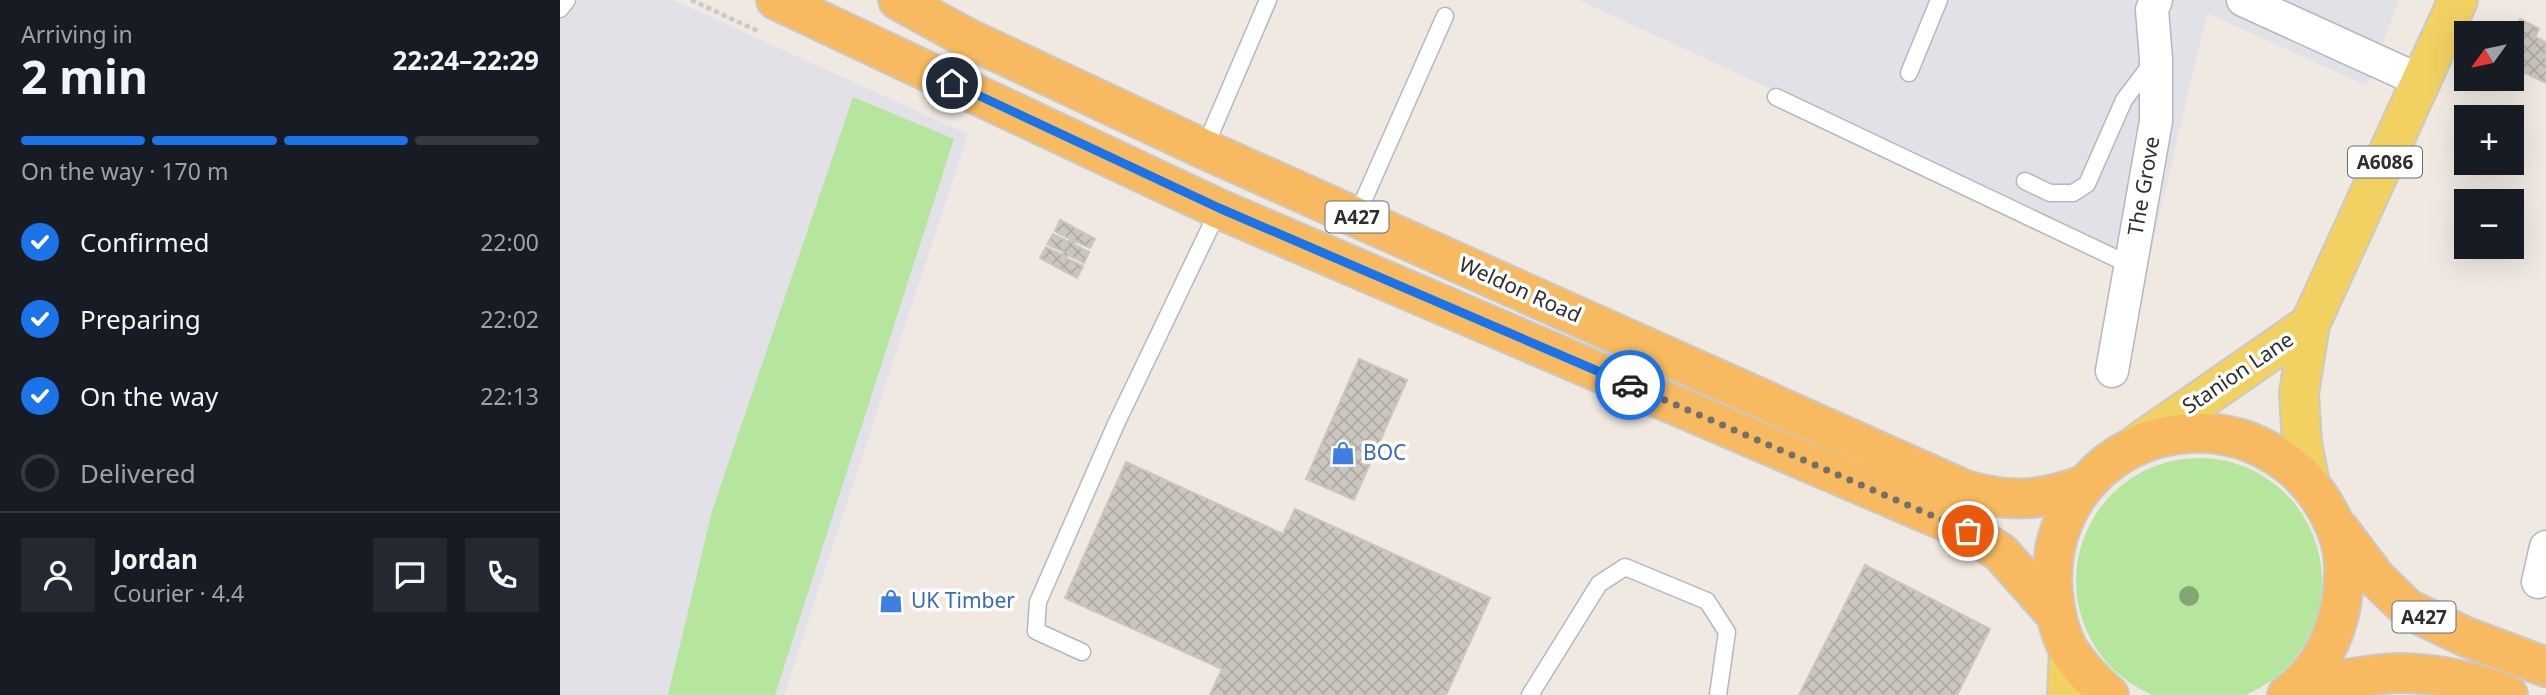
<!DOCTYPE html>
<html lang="en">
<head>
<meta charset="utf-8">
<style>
	body { margin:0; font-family:"Noto Sans",sans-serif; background:#242831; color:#f1f3f6; height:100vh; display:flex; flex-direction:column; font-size:26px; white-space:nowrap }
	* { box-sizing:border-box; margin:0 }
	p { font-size:23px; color:#9ea1a6 }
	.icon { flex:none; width:38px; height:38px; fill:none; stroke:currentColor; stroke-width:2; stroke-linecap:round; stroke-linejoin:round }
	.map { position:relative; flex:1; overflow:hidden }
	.details { display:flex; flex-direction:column; background:#171b24; width:560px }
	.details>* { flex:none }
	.needle { width:46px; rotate:237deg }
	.buttons { position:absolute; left:1894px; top:21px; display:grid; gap:14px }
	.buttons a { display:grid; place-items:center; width:70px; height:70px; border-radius:0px; background:#171b24; box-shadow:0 7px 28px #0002; font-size:35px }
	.pin { position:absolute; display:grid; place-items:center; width:60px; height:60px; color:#fff; margin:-30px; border:4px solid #fff; border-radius:50%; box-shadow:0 2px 7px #0007 }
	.courier { position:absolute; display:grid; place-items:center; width:70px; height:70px; margin:-35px; border:5px solid #1a73e8; border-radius:50%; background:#fff; color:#222; box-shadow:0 2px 9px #0007 }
	.head em { font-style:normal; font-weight:700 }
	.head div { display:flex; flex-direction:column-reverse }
	.head { display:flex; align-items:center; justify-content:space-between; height:119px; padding:0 21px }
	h1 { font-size:46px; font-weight:700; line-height:52px }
	.bar { display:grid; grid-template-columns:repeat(4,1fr); gap:10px 7px; align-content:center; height:84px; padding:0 21px }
	.bar i { height:9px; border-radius:5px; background:#363941 }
	.bar .current { background:#1a73e8 }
	.bar p { grid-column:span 4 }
	.line { display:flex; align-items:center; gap:18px; padding:0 21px; border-top:2px solid #363941 }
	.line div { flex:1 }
	.round { display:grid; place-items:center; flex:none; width:74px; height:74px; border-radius:0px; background:#242831 }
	ol { padding:0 21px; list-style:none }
	li { display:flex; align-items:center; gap:21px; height:77px }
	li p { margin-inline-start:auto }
	li .icon { padding:7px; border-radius:50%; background:#1a73e8; color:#fff; stroke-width:4 }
	li:last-child { color:#9ea1a6 }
	li i { width:38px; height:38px; border:4px solid #363941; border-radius:50% }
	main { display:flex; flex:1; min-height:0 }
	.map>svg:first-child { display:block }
	.industrial { fill:#e3e1e8 }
	.grass { fill:#b6e59e }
	.building { fill:url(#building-cross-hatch); stroke:#cbc5ba; stroke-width:2 }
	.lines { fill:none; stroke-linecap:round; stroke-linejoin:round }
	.service-casing { stroke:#b4b7c1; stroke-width:19 }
	.minor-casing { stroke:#b4b7c1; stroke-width:35 }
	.primary-casing { stroke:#c9c9c9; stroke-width:42 }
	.trunk-casing { stroke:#c9c9c9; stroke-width:42 }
	.path { stroke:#c9c9c9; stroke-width:4.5; stroke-dasharray:5 3.5; stroke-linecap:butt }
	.service { stroke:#fff; stroke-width:16 }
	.minor { stroke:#fff; stroke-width:32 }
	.primary { stroke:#f2d163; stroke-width:38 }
	.trunk { stroke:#f8ba60; stroke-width:38 }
	.tree { fill:#84a574 }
	.done { stroke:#726f6d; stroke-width:7; stroke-dasharray:0 12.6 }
	.route { stroke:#1a73e8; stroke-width:9 }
	.labels { text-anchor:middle; stroke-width:7; stroke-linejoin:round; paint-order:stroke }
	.shield { fill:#fff; stroke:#6d6d6d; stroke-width:2 }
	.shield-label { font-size:19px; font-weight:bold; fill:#2e2e2e }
	.street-label { font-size:21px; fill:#2e2e2e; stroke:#fff }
	.shop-label { font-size:21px; fill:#366cbe; stroke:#fff; text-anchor:start }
</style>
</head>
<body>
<main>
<section class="details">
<div class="head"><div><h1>2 min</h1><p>Arriving in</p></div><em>22:24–22:29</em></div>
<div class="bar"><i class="current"></i><i class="current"></i><i class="current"></i><i></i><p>On the way · 170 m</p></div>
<ol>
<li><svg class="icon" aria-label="check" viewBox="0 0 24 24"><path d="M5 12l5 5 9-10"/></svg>Confirmed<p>22:00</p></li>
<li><svg class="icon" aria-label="check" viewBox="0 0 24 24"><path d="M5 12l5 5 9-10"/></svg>Preparing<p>22:02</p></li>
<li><svg class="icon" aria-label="check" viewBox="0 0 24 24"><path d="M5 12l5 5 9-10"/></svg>On the way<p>22:13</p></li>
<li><i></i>Delivered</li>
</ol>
<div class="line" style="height:126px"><a class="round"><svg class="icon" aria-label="person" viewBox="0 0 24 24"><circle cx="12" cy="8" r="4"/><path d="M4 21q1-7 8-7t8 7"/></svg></a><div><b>Jordan</b><p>Courier · 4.4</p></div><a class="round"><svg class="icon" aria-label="chat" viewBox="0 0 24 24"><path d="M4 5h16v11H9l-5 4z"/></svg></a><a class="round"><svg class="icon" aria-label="phone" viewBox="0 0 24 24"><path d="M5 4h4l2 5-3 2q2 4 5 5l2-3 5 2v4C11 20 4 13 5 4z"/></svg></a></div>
</section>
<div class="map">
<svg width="1986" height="695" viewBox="0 0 1986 695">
	<defs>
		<pattern id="building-cross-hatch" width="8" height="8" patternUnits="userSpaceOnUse" patternTransform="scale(1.75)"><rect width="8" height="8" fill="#cbc7bf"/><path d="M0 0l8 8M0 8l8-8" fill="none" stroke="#afaba4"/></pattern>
	</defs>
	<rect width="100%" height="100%" fill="#efe9e1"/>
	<path class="industrial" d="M0,0H113L408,134L224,695H0Z
		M1019,0H1839L1807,86L1647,13L1588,264Z"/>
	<path class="grass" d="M293,97L394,139L215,695H108L152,511Z
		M1516 581a123 123 0 1 1 246 0a123 123 0 1 1-246 0Z"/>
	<path class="building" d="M1960,19L1979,29L1975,37L1986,42V83L1951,66V33H1943L1948,23L1956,27Z
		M500,220L535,239L530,248L515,241L513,244L529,252L524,263L508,255L506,258L523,266L517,278L480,258L486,247L502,255L504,252L487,244L493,234L509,242L510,239L495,231Z
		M799,359L847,380L794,500L746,479Z
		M566,462L723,534L735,509L930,598L886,695H650L662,669L505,598Z
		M1305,565L1430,629L1397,695H1239Z"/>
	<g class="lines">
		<g class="service-casing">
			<path id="service" d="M0,9L7,0
				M1349,73L1379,0
				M1216,97L1570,265
				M644,149L708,0
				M1465,181L1490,193H1513L1527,184L1564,100L1592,63
				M796,217L885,16
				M522,652L476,631L478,602L556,424L659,209
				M970,695L1039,584L1065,567L1147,601L1167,632L1158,695"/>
		</g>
		<g class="minor-casing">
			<path id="minor" d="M1683,0L1863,82
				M1552,371L1596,121V59L1592,10L1596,0
				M1978,582L1986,547"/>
		</g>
		<g class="primary-casing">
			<path id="primary" d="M1577,444L1750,324
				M1750,484L1742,443L1739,393L1750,324L1898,0
				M1507,695L1509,651"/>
		</g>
		<g class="trunk-casing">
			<path id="trunk" d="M216,0L659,209L1408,531L1441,553L1495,614
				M338,0L405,37L644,149L1405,490C1450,503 1480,501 1524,485
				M1779,529L1816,578L1848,609L1906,637L1986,667
				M1737,688C1771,682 1806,674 1840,673C1875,673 1916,682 1948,695
				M1549,695C1534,682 1521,669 1510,652C1499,634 1495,612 1493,592C1485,508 1547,436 1632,433C1672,431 1708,446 1738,472C1762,495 1783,531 1784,565C1785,615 1769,664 1727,695"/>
		</g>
		<path class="path" d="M131,0L200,32"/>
		<use href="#service" class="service"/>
		<use href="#minor" class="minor"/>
		<use href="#primary" class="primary"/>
		<use href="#trunk" class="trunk"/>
	</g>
	<circle class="tree" cx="1629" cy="596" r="10"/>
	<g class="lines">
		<path class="done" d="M1070,385L1408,531"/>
		<path class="route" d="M392,83L659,208L1070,385"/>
	</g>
	<defs>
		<g id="shop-bare" transform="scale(1.89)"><path d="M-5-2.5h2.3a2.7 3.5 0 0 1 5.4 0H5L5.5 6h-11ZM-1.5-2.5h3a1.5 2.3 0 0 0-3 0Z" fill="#3f7fe0" stroke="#fff" stroke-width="2.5" paint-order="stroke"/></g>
	</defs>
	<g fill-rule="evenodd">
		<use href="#shop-bare" x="783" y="453"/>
		<use href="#shop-bare" x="331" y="601"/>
	</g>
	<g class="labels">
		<g class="shield">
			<rect x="1788" y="146.5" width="74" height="31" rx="5"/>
			<rect x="765.5" y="201.5" width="63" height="31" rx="5"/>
			<rect x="1832.5" y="601.5" width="63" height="31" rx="5"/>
		</g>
		<g class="shield-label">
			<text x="1825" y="169">A6086</text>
			<text x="797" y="224">A427</text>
			<text x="1864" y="624">A427</text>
		</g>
		<g class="street-label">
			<text transform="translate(1584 186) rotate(-80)" y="7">The Grove</text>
			<text transform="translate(960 290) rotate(24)" y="7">Weldon Road</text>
			<text transform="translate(1678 373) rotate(-34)" y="7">Stanion Lane</text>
		</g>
		<g class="shop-label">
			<text x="803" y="460">BOC</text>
			<text x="351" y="608">UK Timber</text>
		</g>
	</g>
</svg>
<div class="buttons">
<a><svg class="needle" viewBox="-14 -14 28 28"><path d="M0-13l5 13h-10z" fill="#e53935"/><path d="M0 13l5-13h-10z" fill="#9ea1a6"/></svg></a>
<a>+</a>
<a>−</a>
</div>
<div class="pin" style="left:1408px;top:531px;background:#ea580c"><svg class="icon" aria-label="bag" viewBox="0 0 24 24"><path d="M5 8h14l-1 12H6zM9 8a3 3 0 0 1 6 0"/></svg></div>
<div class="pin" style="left:392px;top:83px;background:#1f2937"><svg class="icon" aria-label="home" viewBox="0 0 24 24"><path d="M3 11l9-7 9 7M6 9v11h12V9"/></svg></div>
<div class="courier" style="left:1070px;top:385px"><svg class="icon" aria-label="car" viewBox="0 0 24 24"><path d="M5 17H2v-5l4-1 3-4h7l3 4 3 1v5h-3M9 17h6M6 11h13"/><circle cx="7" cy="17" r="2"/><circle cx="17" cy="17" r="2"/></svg></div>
</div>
</main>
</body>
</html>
